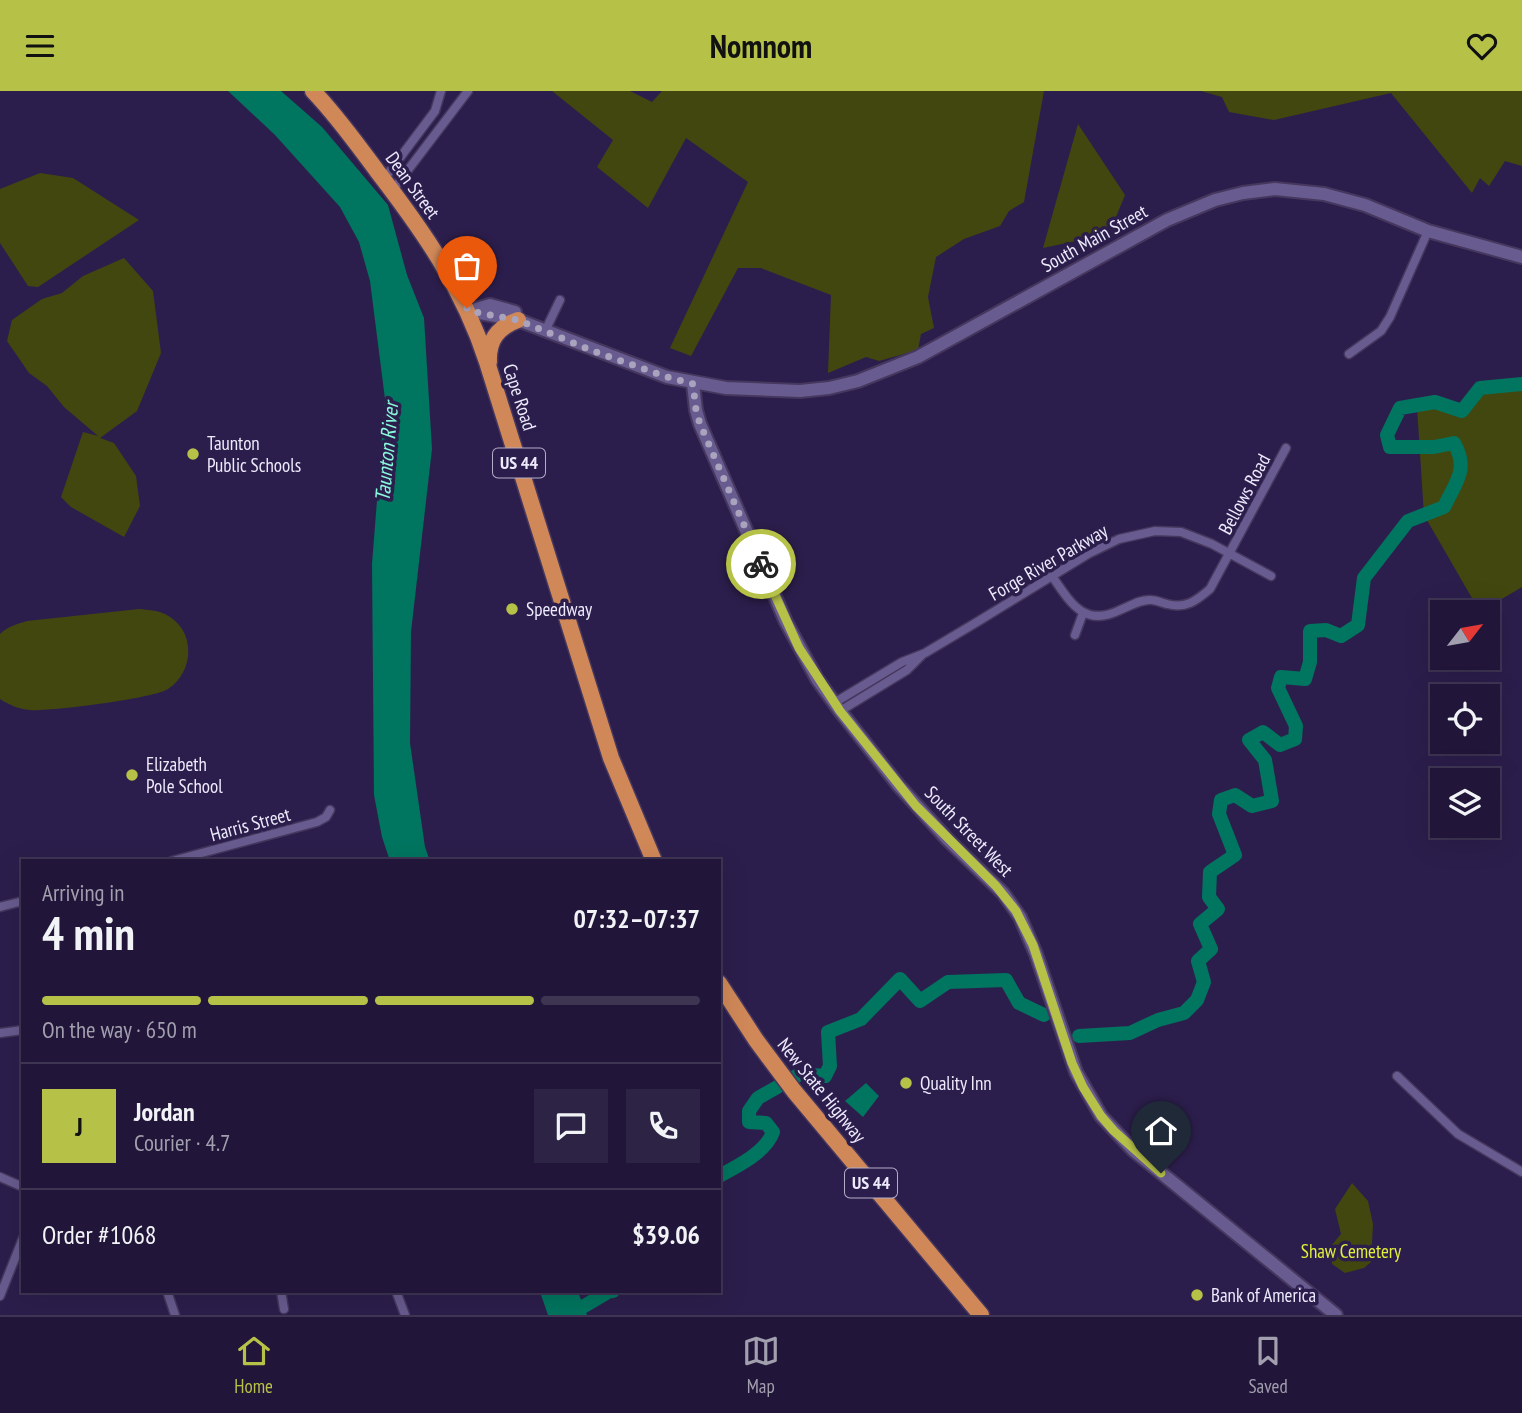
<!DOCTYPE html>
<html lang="en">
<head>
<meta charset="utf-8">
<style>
	body { margin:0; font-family:"PT Sans Narrow",sans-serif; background:#2d2344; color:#f1f3f6; height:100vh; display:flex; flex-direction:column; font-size:26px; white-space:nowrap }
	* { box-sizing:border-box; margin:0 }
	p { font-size:23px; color:#a29fae }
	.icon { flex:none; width:38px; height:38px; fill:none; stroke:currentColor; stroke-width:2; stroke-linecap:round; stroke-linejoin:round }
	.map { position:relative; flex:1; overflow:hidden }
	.sheet { position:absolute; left:21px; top:768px; width:700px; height:434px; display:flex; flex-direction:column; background:#211639; border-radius:0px; box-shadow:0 7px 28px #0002,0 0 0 2px #3e3553 }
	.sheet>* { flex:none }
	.needle { width:46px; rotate:59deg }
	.buttons { position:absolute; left:1430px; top:509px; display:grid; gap:14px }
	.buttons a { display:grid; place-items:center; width:70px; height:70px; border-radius:0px; background:#211639; box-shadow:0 7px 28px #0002,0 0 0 2px #3e3553; font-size:35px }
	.pin { position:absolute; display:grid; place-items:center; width:60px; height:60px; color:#fff; margin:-72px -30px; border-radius:50% 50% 50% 0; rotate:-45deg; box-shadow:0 0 7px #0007 }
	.pin .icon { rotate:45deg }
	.courier { position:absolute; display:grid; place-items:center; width:70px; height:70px; margin:-35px; border:5px solid #b6c148; border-radius:50%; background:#fff; color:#222; box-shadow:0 2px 9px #0007 }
	.overview em { font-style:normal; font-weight:700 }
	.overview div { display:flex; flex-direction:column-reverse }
	.overview { display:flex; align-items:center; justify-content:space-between; height:119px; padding:0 21px }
	h1 { font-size:46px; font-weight:700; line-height:52px }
	.bar { display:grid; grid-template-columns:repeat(4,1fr); gap:10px 7px; align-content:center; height:84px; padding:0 21px }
	.bar i { height:9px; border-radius:5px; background:#3e3553 }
	.bar .on { background:#b6c148 }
	.bar p { grid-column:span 4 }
	.line { display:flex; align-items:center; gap:18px; padding:0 21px; border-top:2px solid #3e3553 }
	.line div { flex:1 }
	.round { display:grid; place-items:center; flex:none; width:74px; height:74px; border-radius:0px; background:#2d2344 }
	header { display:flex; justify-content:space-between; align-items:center; height:91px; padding:0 21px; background:#b6c148; color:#111; font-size:32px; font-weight:700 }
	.menu { display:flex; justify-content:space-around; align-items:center; height:98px; border-top:2px solid #3e3553; background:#211639; font-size:19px; color:#a29fae }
	.menu a { display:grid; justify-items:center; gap:4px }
	.menu .on { color:#b6c148 }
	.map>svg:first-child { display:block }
	.green { fill:#42470f }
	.water { fill:#00755f }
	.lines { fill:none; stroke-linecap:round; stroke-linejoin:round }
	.river { stroke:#00755f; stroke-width:14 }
	.street-casing { stroke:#45375d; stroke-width:11 }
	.secondary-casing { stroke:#45375d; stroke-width:16 }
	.highway-casing { stroke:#45375d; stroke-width:19 }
	.street { stroke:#685b8f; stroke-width:8 }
	.secondary { stroke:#685b8f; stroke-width:12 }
	.highway { stroke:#d08858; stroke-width:16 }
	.done { stroke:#a9a3be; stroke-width:7; stroke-dasharray:0 12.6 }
	.route { stroke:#b6c148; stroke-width:9 }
	.poi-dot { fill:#b6c148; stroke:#2c1e4c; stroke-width:2.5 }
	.labels { text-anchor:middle; stroke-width:7; stroke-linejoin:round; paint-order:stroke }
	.shield { fill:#2c1e4c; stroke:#b3adc7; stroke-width:2 }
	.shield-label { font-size:18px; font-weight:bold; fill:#edeafc }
	.street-label { font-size:19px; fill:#edeafc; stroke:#2c1e4c }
	.poi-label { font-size:19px; fill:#edeafc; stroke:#2c1e4c; text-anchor:start }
	.park-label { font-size:19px; fill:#e1ef3a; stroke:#2c1e4c }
	.water-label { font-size:21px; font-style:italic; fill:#88f9db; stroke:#2c1e4c }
</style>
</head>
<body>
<header><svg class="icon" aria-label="menu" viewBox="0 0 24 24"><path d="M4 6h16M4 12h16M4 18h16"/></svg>Nomnom<svg class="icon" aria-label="heart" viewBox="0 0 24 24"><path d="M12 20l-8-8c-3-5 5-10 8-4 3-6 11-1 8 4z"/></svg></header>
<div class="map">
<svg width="1522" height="1224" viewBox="0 0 1522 1224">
	<rect width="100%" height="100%" fill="#2c1e4c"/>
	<path class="green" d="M552,0H630L652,11L662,0H1044L1024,111L1009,120L1000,135L964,148L936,166L928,206L934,237L921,243L918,259L879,270L866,266L828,282L831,204L761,177H738L691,265L670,257L748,91L686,47L648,117L597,76L613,49Z
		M1201,0H1522V75L1505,70L1489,95L1480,87L1472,102L1391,2L1274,29L1229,21L1222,6Z
		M1078,33L1125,104L1109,143L1043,157Z
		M40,82L73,87L139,129L38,196L28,195L0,152V98Z
		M124,167L153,200L161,262L137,320L100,347L114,352L136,385L140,415L124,446L71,416L61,406L83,341L98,345L64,316L47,295L29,282L7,250L12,229L42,208L62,202L83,185Z
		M1522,287V496L1480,521L1424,424L1417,316L1429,310L1456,318L1460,316C1466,309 1470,298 1477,292C1480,290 1515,287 1522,287Z
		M139,518C148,519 157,519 165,523C196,538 195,580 168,598C156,607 48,621 30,619C19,618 9,614 0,608V543C7,536 17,533 27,530Z
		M1352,1092L1368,1110L1373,1133L1371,1171L1364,1177L1345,1182L1332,1173L1331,1155L1341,1143L1335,1118Z"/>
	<path class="water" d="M228,0H281L322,36L388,114L407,184L424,227L432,358L411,541L410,652L425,756L430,770H390L382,746L374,704L372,473L385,308L370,190L359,151L340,116L275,44Z
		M866,992L879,1005L863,1026L845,1010Z
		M540,1201H578L587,1224H548Z"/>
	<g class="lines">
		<path class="river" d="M1079,945L1130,942L1158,929L1184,922L1197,909L1204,891L1198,870L1211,858L1200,833L1218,818L1209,806L1210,781L1235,764L1219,723L1221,709L1235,704L1252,715L1272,710L1265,669L1249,649L1263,641L1280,654L1295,648L1296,635L1278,597L1281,586L1305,588L1310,571V540L1326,539L1341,545L1358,534L1364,487L1408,430L1444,416C1456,391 1469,378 1454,352L1434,356H1390L1387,344L1400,317L1435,311L1462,320L1480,297L1522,293
			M719,1085C738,1075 766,1061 773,1041L766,1032L749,1031V1020L758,1007L800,983L825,985L830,975L828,941L861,928L900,888L920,910L948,891L1006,889L1019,912L1044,924
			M569,1224L608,1201L613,1200"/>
		<g class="street-casing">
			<path id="street" d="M384,88L435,20L441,0
				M392,100L468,0
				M547,236L560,209
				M1349,263L1381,240L1390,226L1428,140
				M1052,485C1070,511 1084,537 1120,519C1130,515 1141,508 1151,509C1156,509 1162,512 1167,513C1186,518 1196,510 1210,498L1286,357
				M1075,544L1083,522
				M834,612L902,571L925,562L977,531L1088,463L1119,448L1155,440L1181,441L1212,453L1271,485
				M840,620L907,579L922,564
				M172,770L317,731L326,726L330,719
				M0,816L23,810
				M0,942L23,939
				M1397,985L1458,1043L1522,1081
				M0,1086L23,1096
				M167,1200L175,1224
				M281,1200L284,1218
				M396,1200L405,1224
				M0,1205L23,1147"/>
		</g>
		<g class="secondary-casing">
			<path id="secondary" d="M473,219L490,214L515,221
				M469,220L518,229L667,286L726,297L800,300L829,297L858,290L918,266L1167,129L1215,109L1243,102L1275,98L1324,103L1365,114L1428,140L1522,166
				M693,293L696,319L700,333L786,531L817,588L840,620L899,695L948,749L1003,802L1020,826L1036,863L1076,981L1101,1025L1133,1059L1336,1224"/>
		</g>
		<g class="highway-casing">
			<path id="highway" d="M313,0C337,25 357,53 377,80C424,141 463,197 487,271L611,667L654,770
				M489,271C488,249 498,236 518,229
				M719,892L756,949L794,1000L981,1224"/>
		</g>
		<use href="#street" class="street"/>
		<use href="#secondary" class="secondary"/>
		<use href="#highway" class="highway"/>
	</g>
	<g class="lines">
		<path class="done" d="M467,217L469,220L518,229L593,260L667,286L693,293L696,319L700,333L761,473"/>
		<path class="route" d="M761,473L799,557L840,620L916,715L996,795L1016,820L1033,854L1072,972L1083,996L1101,1025L1114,1040L1161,1082"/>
	</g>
	<g class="poi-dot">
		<circle cx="193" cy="363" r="7"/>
		<circle cx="512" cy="518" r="7"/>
		<circle cx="132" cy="684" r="7"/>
		<circle cx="906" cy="992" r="7"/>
		<circle cx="1197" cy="1204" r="7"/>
	</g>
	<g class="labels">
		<g class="shield">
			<rect x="493" y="357.5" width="52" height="29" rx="5"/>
			<rect x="845" y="1077.5" width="52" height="29" rx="5"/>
		</g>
		<g class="shield-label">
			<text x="519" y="378">US 44</text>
			<text x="871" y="1098">US 44</text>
		</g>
		<g class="street-label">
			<text transform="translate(413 94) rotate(54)" y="7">Dean Street</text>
			<text transform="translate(1094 147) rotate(-29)" y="7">South Main Street</text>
			<text transform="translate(520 306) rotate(72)" y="7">Cape Road</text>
			<text transform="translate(1244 403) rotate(-62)" y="7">Bellows Road</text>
			<text transform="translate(1048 471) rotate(-30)" y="7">Forge River Parkway</text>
			<text transform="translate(250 733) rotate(-15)" y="7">Harris Street</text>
			<text transform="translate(969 740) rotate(46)" y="7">South Street West</text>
			<text transform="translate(822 999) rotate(51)" y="7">New State Highway</text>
		</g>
		<g class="poi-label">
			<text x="207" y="359">Taunton<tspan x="207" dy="22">Public Schools</tspan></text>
			<text x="526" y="525">Speedway</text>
			<text x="146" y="680">Elizabeth<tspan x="146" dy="22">Pole School</tspan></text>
			<text x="920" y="999">Quality Inn</text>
			<text x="1211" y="1211">Bank of America</text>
		</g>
		<g class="park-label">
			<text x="1351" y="1167">Shaw Cemetery</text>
		</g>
		<g class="water-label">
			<text transform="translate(387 361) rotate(-85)" y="7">Taunton River</text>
		</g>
	</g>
</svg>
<div class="buttons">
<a><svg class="needle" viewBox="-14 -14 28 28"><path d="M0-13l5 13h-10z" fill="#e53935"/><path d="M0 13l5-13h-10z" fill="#a29fae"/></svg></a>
<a><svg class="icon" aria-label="locate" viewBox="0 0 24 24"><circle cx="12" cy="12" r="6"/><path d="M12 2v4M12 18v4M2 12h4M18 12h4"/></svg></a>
<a><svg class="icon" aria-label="layers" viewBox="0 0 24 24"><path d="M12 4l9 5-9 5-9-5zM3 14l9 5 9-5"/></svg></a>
</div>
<div class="pin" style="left:467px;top:217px;background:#ea580c"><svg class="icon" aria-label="bag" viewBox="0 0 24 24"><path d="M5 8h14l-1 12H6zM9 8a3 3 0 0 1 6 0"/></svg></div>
<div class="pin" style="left:1161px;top:1082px;background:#1f2937"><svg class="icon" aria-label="home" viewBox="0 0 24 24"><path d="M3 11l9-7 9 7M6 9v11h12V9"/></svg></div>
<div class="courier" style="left:761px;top:473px"><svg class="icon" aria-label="bike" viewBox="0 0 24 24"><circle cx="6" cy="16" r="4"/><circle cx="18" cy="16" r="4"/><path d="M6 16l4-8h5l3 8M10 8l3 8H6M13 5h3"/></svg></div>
<section class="sheet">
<div class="overview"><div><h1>4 min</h1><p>Arriving in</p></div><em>07:32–07:37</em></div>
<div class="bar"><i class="on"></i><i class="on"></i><i class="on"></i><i></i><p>On the way · 650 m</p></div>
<div class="line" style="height:126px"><b class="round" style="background:#b6c148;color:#111">J</b><div><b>Jordan</b><p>Courier · 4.7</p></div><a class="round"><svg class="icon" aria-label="chat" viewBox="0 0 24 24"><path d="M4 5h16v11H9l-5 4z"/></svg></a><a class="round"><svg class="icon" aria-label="phone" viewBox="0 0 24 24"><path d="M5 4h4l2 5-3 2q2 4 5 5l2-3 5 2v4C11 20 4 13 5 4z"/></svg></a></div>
<div class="line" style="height:91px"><div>Order #1068</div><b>$39.06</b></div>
</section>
</div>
<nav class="menu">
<a class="on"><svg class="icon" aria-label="home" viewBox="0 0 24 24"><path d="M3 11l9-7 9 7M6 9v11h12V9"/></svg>Home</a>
<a><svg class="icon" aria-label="map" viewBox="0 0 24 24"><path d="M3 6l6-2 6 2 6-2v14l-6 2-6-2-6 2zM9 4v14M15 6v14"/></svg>Map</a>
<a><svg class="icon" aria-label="saved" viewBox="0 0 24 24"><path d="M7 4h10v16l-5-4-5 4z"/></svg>Saved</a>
</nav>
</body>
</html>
